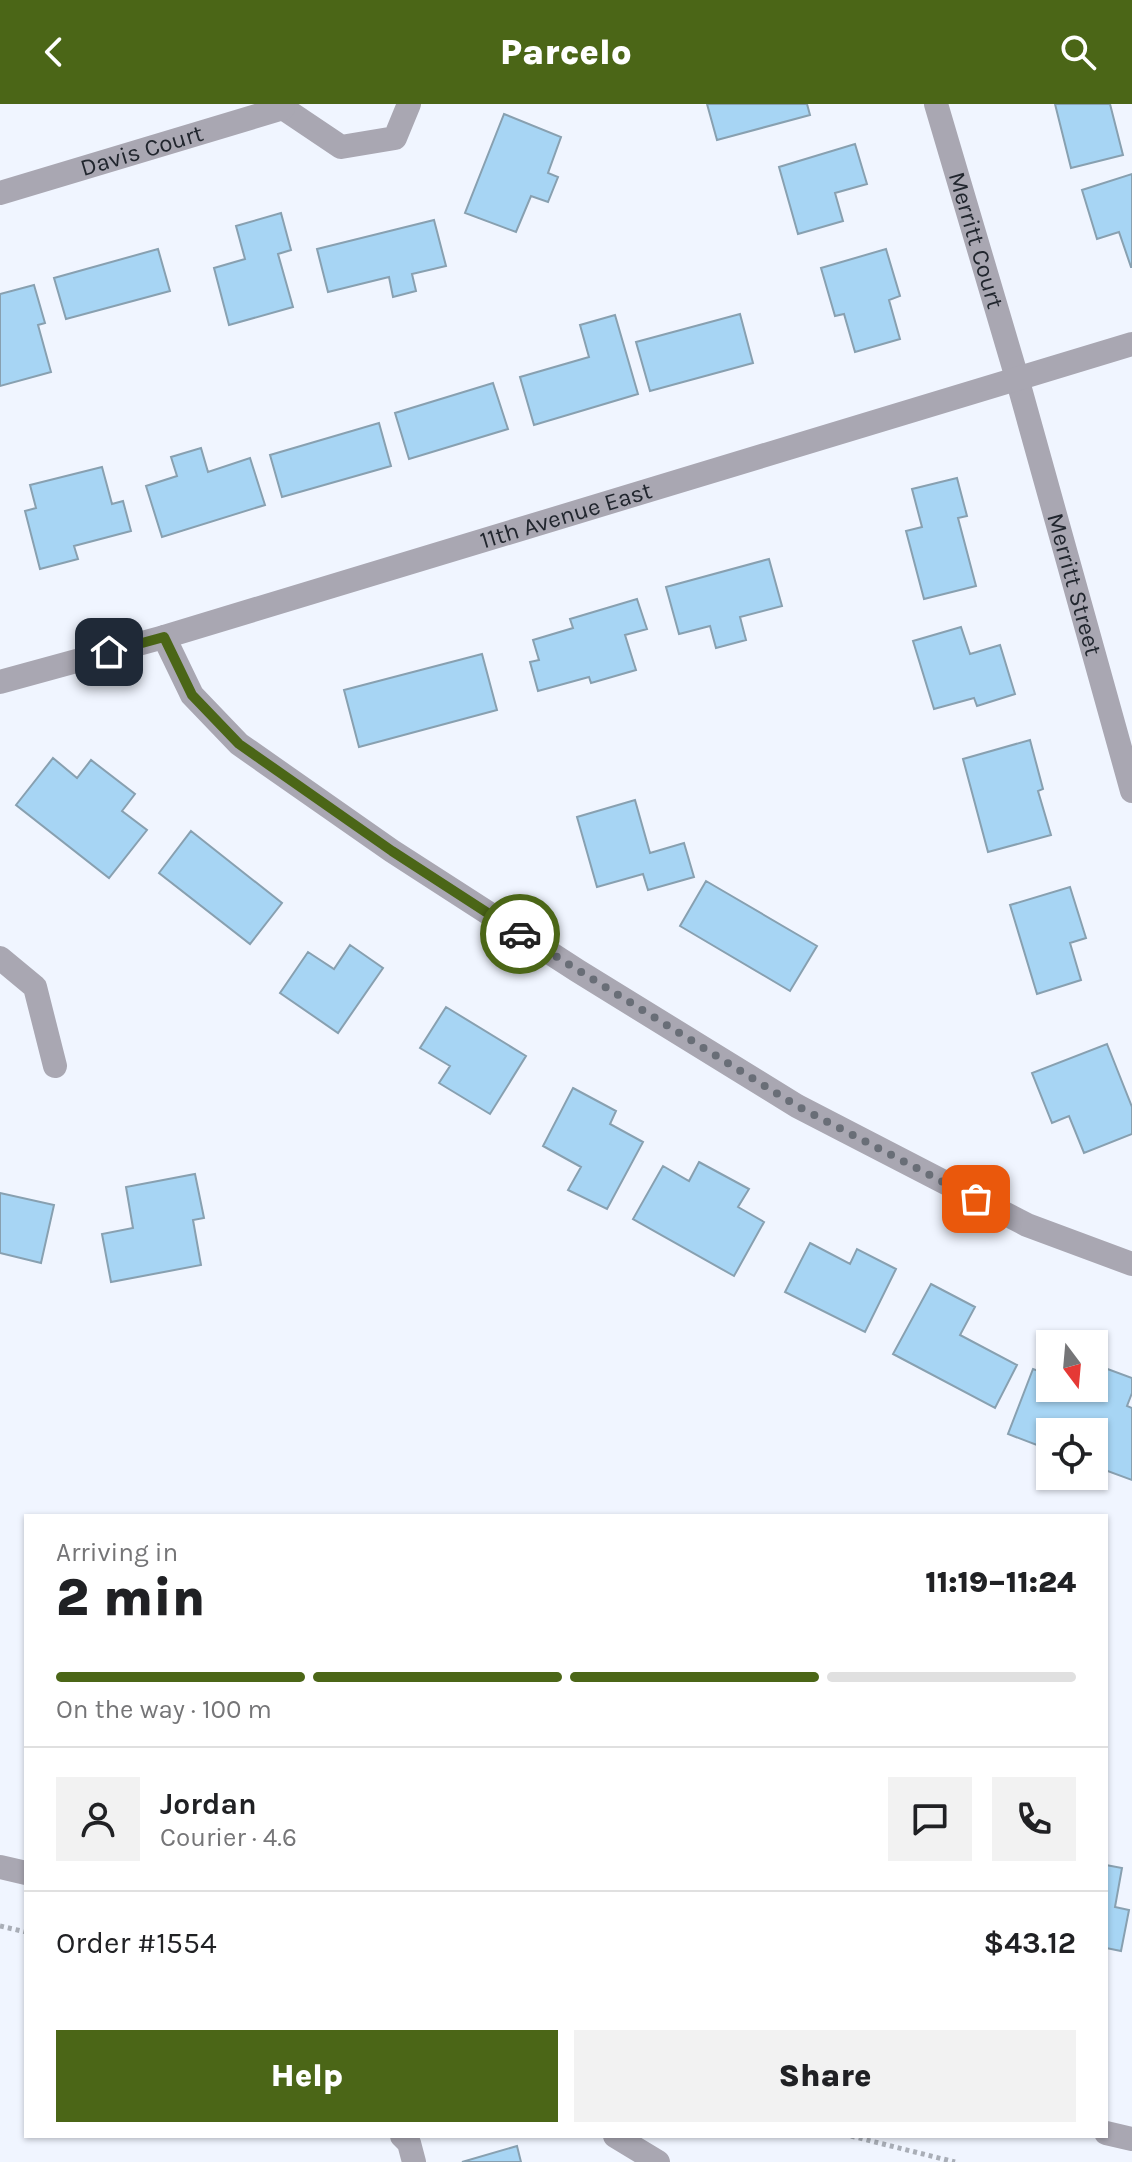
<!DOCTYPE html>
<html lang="en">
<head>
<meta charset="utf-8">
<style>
	body { margin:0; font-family:Karla,sans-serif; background:#f2f2f2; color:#202124; height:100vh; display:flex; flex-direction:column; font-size:30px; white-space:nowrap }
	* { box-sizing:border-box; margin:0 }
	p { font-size:26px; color:#757577 }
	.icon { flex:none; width:44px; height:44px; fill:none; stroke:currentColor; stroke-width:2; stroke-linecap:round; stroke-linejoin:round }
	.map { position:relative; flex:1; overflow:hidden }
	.drawer { position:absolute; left:24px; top:1410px; width:1084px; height:624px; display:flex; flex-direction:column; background:#fff; border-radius:0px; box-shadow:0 2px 6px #0004 }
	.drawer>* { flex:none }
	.needle { width:52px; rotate:164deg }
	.controls { position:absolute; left:1036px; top:1226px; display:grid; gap:16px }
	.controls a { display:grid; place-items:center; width:72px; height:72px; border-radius:0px; background:#fff; box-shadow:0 2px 6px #0004; font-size:40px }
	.pin { position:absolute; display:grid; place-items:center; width:68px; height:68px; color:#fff; margin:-34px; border-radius:16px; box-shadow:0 4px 12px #0006 }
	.courier { position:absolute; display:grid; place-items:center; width:80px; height:80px; margin:-40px; border:6px solid #4b6617; border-radius:50%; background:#fff; color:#222; box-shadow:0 2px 10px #0007 }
	.overview em { font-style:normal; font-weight:800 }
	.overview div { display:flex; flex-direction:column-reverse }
	.overview { display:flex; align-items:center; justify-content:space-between; height:136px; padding:0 32px }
	h1 { font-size:52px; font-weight:800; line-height:60px }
	.bar { display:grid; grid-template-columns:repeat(4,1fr); gap:12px 8px; align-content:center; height:96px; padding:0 32px }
	.bar i { height:10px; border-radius:6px; background:#e0e0e0 }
	.bar .current { background:#4b6617 }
	.bar p { grid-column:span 4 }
	.line { display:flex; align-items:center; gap:20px; padding:0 32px; border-top:2px solid #e0e0e0 }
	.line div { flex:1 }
	.round { display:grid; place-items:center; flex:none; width:84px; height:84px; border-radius:0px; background:#f2f2f2 }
	.primary-button { display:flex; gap:16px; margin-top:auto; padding:16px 32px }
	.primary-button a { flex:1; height:92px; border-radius:0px; background:#4b6617; color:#fff; font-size:32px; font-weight:800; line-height:92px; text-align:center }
	.primary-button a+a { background:#f2f2f2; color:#202124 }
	header { display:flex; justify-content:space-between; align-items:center; height:104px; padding:0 32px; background:#4b6617; color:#fff; font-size:36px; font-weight:800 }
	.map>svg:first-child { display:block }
	.building { fill:#a7d5f4; stroke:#88a0b0; stroke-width:2 }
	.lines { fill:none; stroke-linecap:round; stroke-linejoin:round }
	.path { stroke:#a9aeb7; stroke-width:5; stroke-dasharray:4 4; stroke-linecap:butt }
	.minor { stroke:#a9a7b2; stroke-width:24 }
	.done { stroke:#696e77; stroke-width:8; stroke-dasharray:0 14.4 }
	.route { stroke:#4b6617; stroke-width:10 }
	.labels { text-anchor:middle; stroke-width:8; stroke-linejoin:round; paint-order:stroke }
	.street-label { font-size:24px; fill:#21262e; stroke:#fff }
</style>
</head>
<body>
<header><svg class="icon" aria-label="back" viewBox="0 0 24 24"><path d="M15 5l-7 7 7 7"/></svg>Parcelo<svg class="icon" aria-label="search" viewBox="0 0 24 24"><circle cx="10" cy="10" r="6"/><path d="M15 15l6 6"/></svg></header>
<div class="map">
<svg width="1132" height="2058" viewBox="0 0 1132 2058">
	<rect width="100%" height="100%" fill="#f0f5ff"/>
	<path class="building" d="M707,0H807L810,11L717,36Z
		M1055,0H1110L1123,51L1071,64Z
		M504,10L561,33L548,69L558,73L548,98L531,92L516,128L465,109Z
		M855,40L867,80L835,89L843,117L798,130L779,63Z
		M1132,70V163H1131L1119,128L1097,135L1082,86Z
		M281,109L291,146L278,150L293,203L229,221L214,164L245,155L236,122Z
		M434,116L446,162L412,170L416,187L393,193L389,173L328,188L317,145Z
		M158,145L170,187L66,215L54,174Z
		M886,145L900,192L889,196L900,235L855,248L844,210L835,212L821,164Z
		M34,181L45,219L38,221L51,268L0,282V190Z
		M740,210L753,259L650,287L636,238Z
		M615,211L638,290L534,321L520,273L589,253L580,221Z
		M493,279L508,325L409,355L395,309Z
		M379,319L391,362L282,393L270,351Z
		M201,344L208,368L250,354L265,401L162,433L146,382L177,372L171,353Z
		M102,363L112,400L123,397L131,427L74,442L78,455L40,465L25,407L36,404L30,381Z
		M957,374L967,412L958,414L976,482L924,495L906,427L922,423L912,385Z
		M769,455L782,502L740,513L746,536L716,544L710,522L679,530L666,483Z
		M637,495L647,525L625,531L636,566L591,579L589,573L538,587L530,558L539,556L533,536L573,524L570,515Z
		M961,523L970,550L1000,541L1015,590L977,602L974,594L934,605L913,537Z
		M482,550L497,606L359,643L344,586Z
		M1030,636L1043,685L1038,687L1051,731L988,748L963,655Z
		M53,654L77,674L91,656L135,690L122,707L147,726L109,774L16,701Z
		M635,696L650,749L684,739L694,773L648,786L643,770L597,783L577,713Z
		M191,727L282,799L250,840L159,769Z
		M706,777L817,842L790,887L680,822Z
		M1070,783L1086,834L1070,839L1081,876L1037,890L1010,801Z
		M350,841L383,864L338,929L280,889L308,848L334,865Z
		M446,903L526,952L490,1010L439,979L450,962L420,944Z
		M1107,940L1132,1003V1030L1084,1049L1069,1012L1052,1019L1032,969Z
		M573,984L616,1007L610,1020L643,1038L607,1105L568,1086L581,1063L543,1042Z
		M699,1058L749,1085L738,1103L764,1118L734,1172L633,1115L663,1062L689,1077Z
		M195,1070L204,1114L193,1116L201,1161L111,1178L102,1130L133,1124L126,1083Z
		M0,1089L54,1101L41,1159L0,1149Z
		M810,1139L850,1160L857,1145L896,1165L865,1228L785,1188Z
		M931,1180L975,1203L960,1231L1017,1261L995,1304L893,1250Z
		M1094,1260L1132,1274V1289L1127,1302L1132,1304V1376L1094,1362V1328H1050V1346L1008,1330L1033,1265L1050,1271V1284H1094Z
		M1106,1761L1122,1764L1115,1803L1129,1806L1121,1847L1106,1844Z
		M517,2042L521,2058H462Z"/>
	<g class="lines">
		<path class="path" d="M0,1822L26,1828
			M851,2032L955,2058"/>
		<g class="minor">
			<path id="s1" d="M936,0L1017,274L1132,687"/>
			<path d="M283,4L341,43L395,34L409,0"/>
			<path id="s2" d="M0,89L283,4"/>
			<path d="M164,533L192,591L239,640L392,747L578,867L797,1002L1027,1121L1132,1160"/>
			<path id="s3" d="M0,578L164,533L1132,240"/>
			<path d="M0,854L35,883L55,962"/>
			<path d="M0,1763L26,1769"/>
			<path d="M1106,2029L1132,2035"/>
			<path d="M402,2032L409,2039L414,2058"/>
			<path d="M615,2032L658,2058"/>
		</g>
	</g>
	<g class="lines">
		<path class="done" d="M520,830L797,1002L976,1095"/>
		<path class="route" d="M109,548L164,533L192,591L239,640L392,747L520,830"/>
	</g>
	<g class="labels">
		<g class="street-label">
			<text dy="8" stroke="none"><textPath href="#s2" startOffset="148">Davis Court</textPath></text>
			<text dy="8" stroke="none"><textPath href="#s1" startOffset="142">Merritt Court</textPath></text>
			<text dy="8" stroke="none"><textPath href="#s3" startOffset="590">11th Avenue East</textPath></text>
			<text dy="8" stroke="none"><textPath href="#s1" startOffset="500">Merritt Street</textPath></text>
		</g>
	</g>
</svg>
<div class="controls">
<a><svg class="needle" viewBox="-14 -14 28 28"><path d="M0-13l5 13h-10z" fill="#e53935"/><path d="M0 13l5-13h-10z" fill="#757577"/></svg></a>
<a><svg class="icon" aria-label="locate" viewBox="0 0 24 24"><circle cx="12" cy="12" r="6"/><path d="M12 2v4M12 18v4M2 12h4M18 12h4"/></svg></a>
</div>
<div class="pin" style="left:976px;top:1095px;background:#ea580c"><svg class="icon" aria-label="bag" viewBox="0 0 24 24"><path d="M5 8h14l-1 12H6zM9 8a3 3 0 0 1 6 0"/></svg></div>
<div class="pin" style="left:109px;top:548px;background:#1f2937"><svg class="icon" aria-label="home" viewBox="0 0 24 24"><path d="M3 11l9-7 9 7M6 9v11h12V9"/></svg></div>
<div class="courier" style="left:520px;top:830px"><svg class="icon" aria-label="car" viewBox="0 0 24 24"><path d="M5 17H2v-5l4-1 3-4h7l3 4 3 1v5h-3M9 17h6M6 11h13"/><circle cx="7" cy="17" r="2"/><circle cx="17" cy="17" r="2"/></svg></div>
<section class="drawer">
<div class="overview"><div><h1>2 min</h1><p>Arriving in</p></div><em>11:19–11:24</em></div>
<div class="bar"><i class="current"></i><i class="current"></i><i class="current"></i><i></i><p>On the way · 100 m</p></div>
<div class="line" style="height:144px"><a class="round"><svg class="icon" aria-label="person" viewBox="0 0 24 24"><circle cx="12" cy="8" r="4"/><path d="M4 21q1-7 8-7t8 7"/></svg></a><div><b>Jordan</b><p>Courier · 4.6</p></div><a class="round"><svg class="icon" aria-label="chat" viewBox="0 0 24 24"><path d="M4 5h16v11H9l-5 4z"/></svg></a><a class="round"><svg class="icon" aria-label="phone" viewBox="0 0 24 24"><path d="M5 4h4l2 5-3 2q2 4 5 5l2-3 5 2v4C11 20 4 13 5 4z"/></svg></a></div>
<div class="line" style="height:104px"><div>Order #1554</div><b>$43.12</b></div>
<div class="primary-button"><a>Help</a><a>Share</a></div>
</section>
</div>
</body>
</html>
